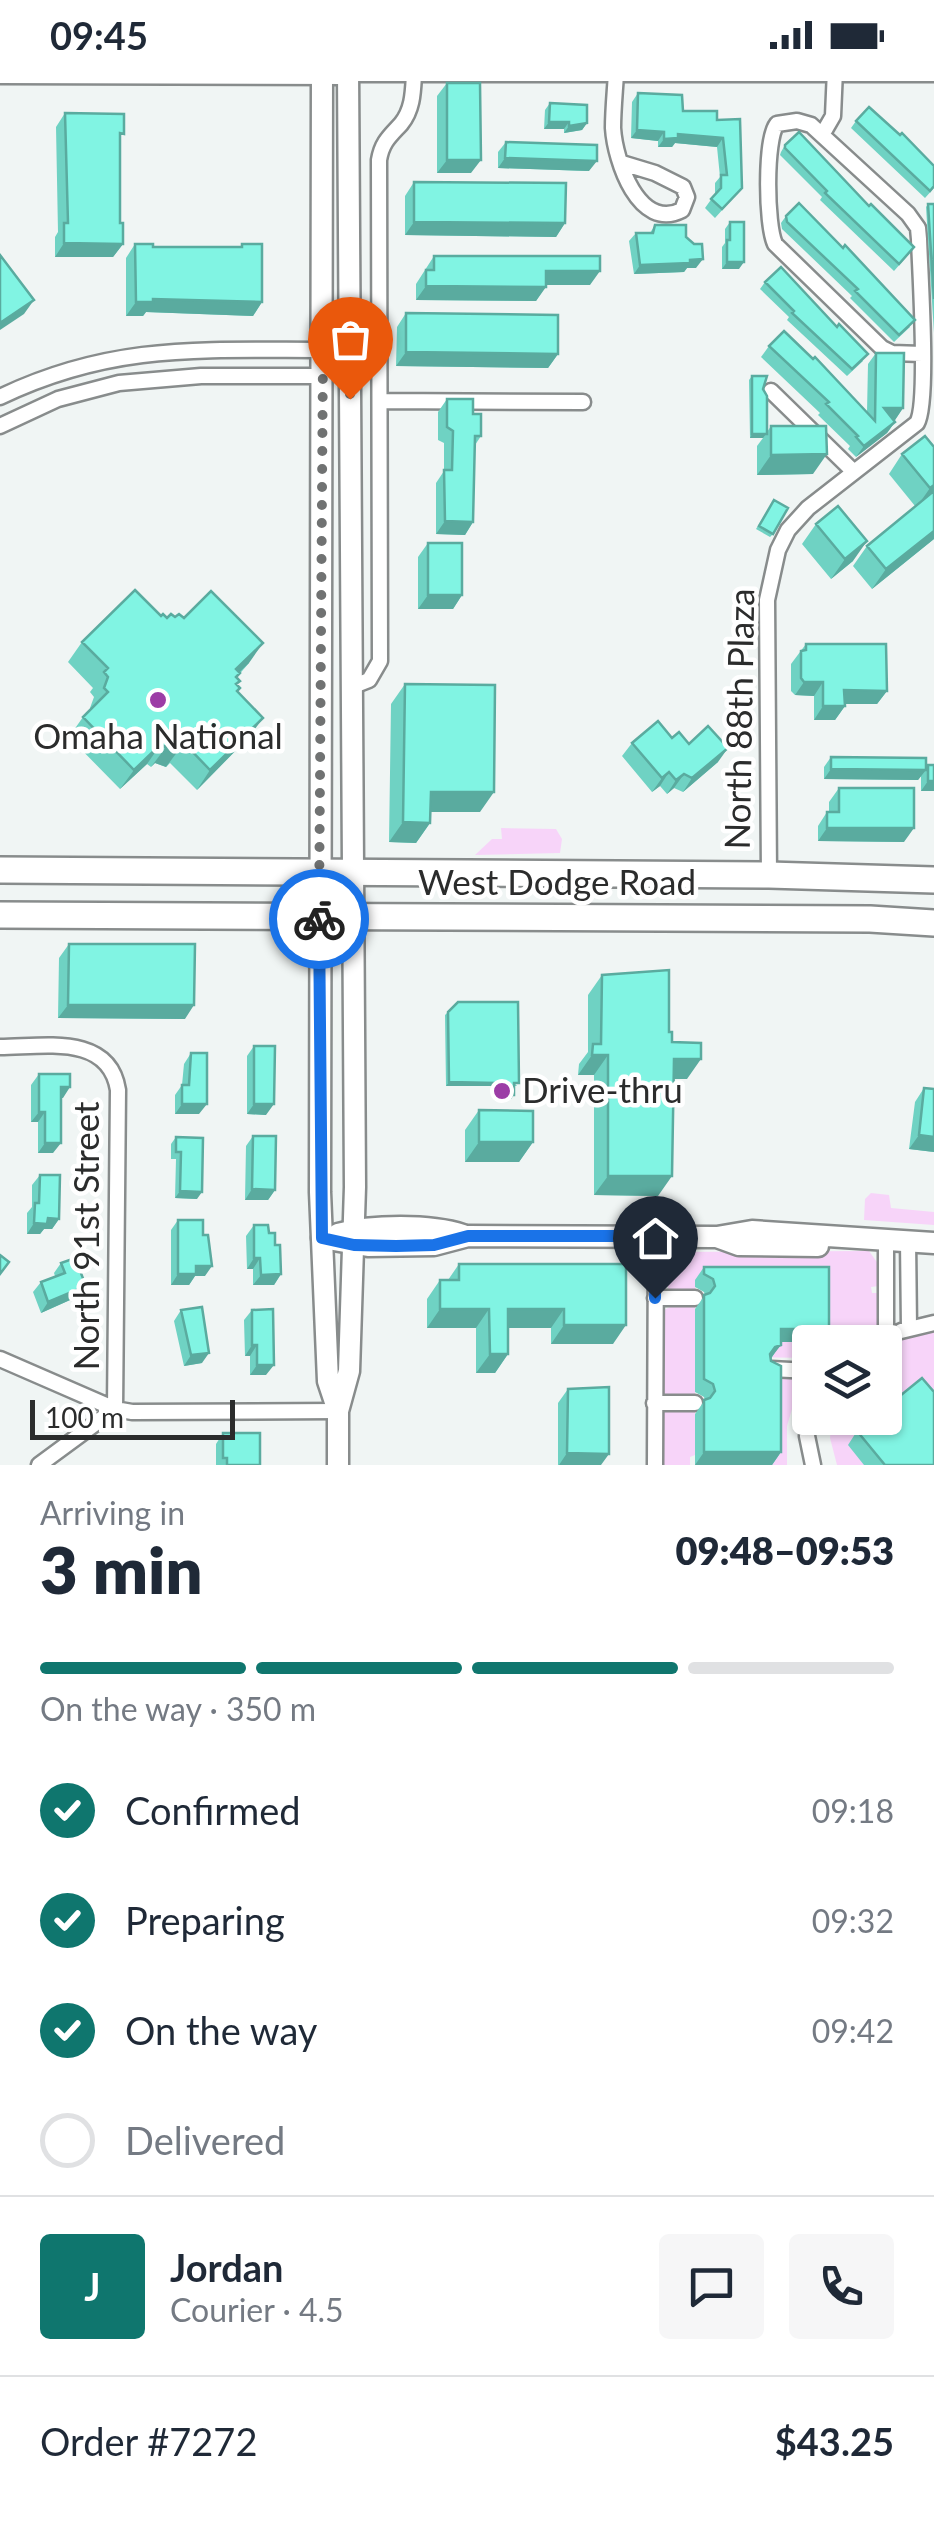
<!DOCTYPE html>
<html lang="en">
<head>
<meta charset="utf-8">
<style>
	body { margin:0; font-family:Lato,sans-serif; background:#f6f6f7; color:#1f2937; height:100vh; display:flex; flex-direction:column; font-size:38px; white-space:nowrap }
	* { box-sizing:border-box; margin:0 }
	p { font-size:32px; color:#747a83 }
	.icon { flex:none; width:55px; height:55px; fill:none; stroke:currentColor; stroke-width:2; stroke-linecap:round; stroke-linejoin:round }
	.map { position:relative; height:1395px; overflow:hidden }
	.drawer { display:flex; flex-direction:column; background:#fff; flex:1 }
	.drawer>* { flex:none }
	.buttons { position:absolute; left:792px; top:1255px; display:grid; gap:20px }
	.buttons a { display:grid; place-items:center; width:110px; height:110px; border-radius:10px; background:#fff; box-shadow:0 2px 8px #0004; font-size:50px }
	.scale { position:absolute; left:30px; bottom:25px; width:205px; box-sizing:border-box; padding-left:10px; border:5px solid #2b2c2c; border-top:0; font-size:28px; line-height:35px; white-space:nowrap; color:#2b2c2c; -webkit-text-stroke:8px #fff; paint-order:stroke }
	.pin { position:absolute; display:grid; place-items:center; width:85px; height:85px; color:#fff; margin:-102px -42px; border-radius:50% 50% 50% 0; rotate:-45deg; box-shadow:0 0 10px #0007 }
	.pin .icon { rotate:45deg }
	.courier { position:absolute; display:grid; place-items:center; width:100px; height:100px; margin:-50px; border:8px solid #1a73e8; border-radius:50%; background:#fff; color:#222; box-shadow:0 2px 12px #0007 }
	.head em { font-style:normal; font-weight:800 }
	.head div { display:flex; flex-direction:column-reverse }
	.head { display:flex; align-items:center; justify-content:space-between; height:170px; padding:0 40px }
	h1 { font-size:65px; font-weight:800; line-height:75px }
	.bar { display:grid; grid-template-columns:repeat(4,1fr); gap:15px 10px; align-content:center; height:120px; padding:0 40px }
	.bar i { height:12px; border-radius:8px; background:#e0e1e3 }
	.bar .active { background:#0f766e }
	.bar p { grid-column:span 4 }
	.line { display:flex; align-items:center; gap:25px; padding:0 40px; border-top:2px solid #e0e1e3 }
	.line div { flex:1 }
	.round { display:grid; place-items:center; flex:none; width:105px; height:105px; border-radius:10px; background:#f6f6f7 }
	ol { padding:0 40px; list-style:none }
	li { display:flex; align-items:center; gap:30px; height:110px }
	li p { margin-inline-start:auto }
	li .icon { padding:10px; border-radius:50%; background:#0f766e; color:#fff; stroke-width:4 }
	li:last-child { color:#747a83 }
	li i { width:55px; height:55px; border:5px solid #e0e1e3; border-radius:50% }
	.status { display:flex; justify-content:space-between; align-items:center; height:70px; padding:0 50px; background:#fff; direction:ltr }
	.status svg { height:28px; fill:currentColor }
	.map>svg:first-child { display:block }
	.grass { fill:#f7d4f9 }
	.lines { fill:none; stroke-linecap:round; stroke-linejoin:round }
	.street-casing { stroke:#888c8c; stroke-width:19 }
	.secondary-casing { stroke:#888c8c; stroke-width:25 }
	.primary-casing { stroke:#888c8c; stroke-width:25 }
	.highway-casing { stroke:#888c8c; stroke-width:30 }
	.street { stroke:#fff; stroke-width:14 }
	.secondary { stroke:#fff; stroke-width:20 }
	.primary { stroke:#fff; stroke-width:20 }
	.highway { stroke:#fff; stroke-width:25 }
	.wall { fill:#6fd2c3 }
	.shaded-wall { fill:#5aab9f }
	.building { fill:#81f4e3; stroke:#5aab9f; stroke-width:2.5 }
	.done { stroke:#707272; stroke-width:10; stroke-dasharray:0 18 }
	.route { stroke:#1a73e8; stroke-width:12 }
	.poi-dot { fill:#9c3da6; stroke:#fff; stroke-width:4 }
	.labels { text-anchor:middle; stroke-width:9; stroke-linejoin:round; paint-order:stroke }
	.street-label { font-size:35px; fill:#2b2c2c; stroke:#fff }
	.poi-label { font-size:35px; fill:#2b2c2c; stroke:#fff }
</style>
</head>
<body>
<div class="status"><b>09:45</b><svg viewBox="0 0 49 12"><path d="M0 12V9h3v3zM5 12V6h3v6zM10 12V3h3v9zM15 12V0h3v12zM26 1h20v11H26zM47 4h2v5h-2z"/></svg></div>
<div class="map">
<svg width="934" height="1395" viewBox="0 0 934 1395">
	<rect width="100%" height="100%" fill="#f0f5f4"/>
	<path class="grass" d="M501,758L556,759L562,769L560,783L475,785L492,769H502Z
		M871,1123L889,1125L891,1138L934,1142V1155L864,1150L865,1129Z
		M869,1181L879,1195V1216L871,1217L872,1223H879L878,1258L860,1272H810V1288L745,1287V1272L696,1210L695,1221L669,1220L664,1208L666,1188L675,1182Z
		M674,1235H695V1326H667L663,1322V1246L664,1240Z
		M934,1262V1348L885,1344V1276L916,1264Z
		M771,1306L802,1308L810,1312V1321L797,1322L787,1356V1395H771Z
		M669,1339H695V1385L690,1387V1395H663V1344Z
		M832,1348H881L864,1395H837L830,1368Z"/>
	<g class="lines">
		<g class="street-casing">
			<path id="street" d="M616,3C615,21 613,40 613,58C615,91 639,162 682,140L687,127L683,117L655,103L622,93
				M348,4H934
				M822,65L833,46L835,0
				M771,321L854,402
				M0,327C112,273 203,280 323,280L350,293
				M380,331L583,332
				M0,356L58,329L119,313L201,306H323L350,293
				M351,617L369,610L380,591L379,90C382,72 390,66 401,54C413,39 413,22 414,4
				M769,805L767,530L778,480L788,460L808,438L917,353C929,333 920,202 919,169L918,158L908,144L811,55L797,51L777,54C765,69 766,155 775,174L882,278L892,283L922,284
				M0,977C43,977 109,963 118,1020L115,1339L39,1395
				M908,1170L909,1258
				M655,1228H695
				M901,1261L934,1253
				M886,1268V1169
				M0,1289L115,1339L132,1342L338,1341
				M771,1299L810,1301
				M654,1333H695
				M810,1344L807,1366L813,1395
				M655,1395L656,1166"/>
		</g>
		<g class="secondary-casing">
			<path id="secondary" d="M0,3L348,4
				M338,1164C371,1155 430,1154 463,1165
				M717,1167L739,1175L818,1176
				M322,1168L368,1176L434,1175L468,1166L717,1167L752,1161L934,1173"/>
		</g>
		<g class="primary-casing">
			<path id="primary" d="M322,0L320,1122L328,1311L338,1341
				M338,1395V1341L349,1301L355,1117L348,0"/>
		</g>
		<g class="highway-casing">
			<path id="highway" d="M0,800L769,805L934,810
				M0,845L870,849L934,853"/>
		</g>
		<use href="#street" class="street"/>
		<use href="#secondary" class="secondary"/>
		<use href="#primary" class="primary"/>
		<use href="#highway" class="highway"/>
	</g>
	<path class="wall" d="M447,13L471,103H437V26Z
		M638,23L683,41L717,50L742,118L715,148L705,138L715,124V113L720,107L717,77L675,73L672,77H658V71L631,68L632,32Z
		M550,33L587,53L582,60L564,63V59H544L545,40Z
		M65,43L120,68V153L123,174L113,187H55V167L58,162L56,57Z
		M856,51L934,118L925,128L851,58Z
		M506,72L589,101L498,98V82Z
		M785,75L909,184L894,201L820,130L822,127L780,85L781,82Z
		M414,112L565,153L556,167L405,165V126Z
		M928,134H934V263L926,137Z
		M786,146L910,257L894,272L850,228L852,226L782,159L781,153Z
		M730,152L739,199H722V177L725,173V159Z
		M655,155L686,167L696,198H687L684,202L634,204L629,171L636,163H650Z
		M135,174L153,177H240L242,174L262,232L253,246L146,242L143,246H126V188Z
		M434,186L590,215H546L536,231L416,230V214Z
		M765,212L863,291L847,306L787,250L789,247L760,219Z
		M406,243L558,284L548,298L396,296L397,257Z
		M769,276L867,342L868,294L876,283L903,338L895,350H893L895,352L887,363L856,387L848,379L850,376L818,345L820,343L761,287Z
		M752,306L763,319L767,362L771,356L813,404L757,405V376L763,368H750L749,310Z
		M447,329L481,366L475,375L473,452L465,465L436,464V413L444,401V373L438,370V342Z
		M934,377V469L872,519L853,496L867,476L915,436L889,404L902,384Z
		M774,430L773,464L770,467L756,459Z
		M816,454L853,491L831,509L802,474Z
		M428,473L462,525L453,539H418V487Z
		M161,546L167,548L175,547L249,593L236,608L237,622L249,667L197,720L170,693L166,697L155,693L151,697L147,694L120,719L69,667L83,647L91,639L90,638L94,627L90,622L93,618L68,592L82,572Z
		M806,574L887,621L877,634H845V636L835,650H814V626L795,625L791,621V594Z
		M405,614L480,742H430V753L416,773L389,772L391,634Z
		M672,668L689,674L718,692L683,722L674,718L667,724L660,716L652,722L622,686L632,673Z
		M831,687L926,698L928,695H934V721H921V706L918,710L824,709V697Z
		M839,718L904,772L818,771V756L827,742H829V732Z
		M69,874L185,949L58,948L59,888Z
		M602,905L669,962L687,1009H673L658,1126L594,1125V1005H578L579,994L588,982V925Z
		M448,942L517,1016H514L511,1029H494V1016H446L445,945Z
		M254,976L266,1045L247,1044V986Z
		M191,983L199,1044H175V1025L182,1015L184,994Z
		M39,1004L63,1028H61L53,1083H38V1052H31V1015Z
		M924,1018L934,1082L909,1079L915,1032Z
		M479,1040L533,1072L519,1092H465V1060Z
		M253,1066L275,1120L268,1130H245L246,1076Z
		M176,1067L197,1129L175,1128L176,1089H171V1074Z
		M40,1105L59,1149L52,1159H44L40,1164H27V1143L32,1137V1115Z
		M178,1150L205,1206H195L189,1215H171V1160Z
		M254,1155L269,1163L275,1175L281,1204L274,1215H253V1199H247L246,1166Z
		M61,1193L86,1216L79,1226L41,1243L33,1222L41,1212L55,1206L54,1203Z
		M459,1194H626L613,1274H551V1258H508V1284L495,1303H476V1258H427V1229L440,1210H448Z
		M704,1197L819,1272H781L771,1289L781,1382L772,1395H695V1344L705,1330L704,1327L695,1322V1239L705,1225L704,1222L695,1217V1210Z
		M181,1240L202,1293L184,1296L174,1251Z
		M252,1240L266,1305H250V1286H245L244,1250Z
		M568,1319L601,1395H558V1333Z
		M857,1361L934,1395H864L848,1375Z
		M223,1363L260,1395H216V1374Z"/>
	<path class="shaded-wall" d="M549,52H569L564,59H544Z
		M587,53L582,60L564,63L569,56Z
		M637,60L664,62L658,71L631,68Z
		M678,64L723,68L717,77L675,73L672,77H658L664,69Z
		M505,88L597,91L589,101L498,98Z
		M447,90H481L471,103H437Z
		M414,152L565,153L556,167L405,165Z
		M64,173L123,174L113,187H55Z
		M703,189L696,198H687L684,202L634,204L640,195Z
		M727,192H744L739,199H722Z
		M546,201H600L590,215H536Z
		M426,216L546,217L536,231L416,230Z
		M153,229L262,232L253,246L146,242L143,246H126L136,232Z
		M34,230L24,244L0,260V253Z
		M406,282L558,284L548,298L396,296Z
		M884,338H903L895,350L876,349Z
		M895,352L887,363L856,387L864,376Z
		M752,364H766L763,368H750Z
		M827,384L813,404L757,405L771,385Z
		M934,415V423L916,438L930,418Z
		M445,451L473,452L465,465L436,464Z
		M934,461V469L872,519L886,499Z
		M867,471L853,491L831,509L845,489Z
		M428,525H462L453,539H418Z
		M263,573L249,593L222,619L236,599Z
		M804,612H823L814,626L795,625Z
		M844,620L887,621L877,634H835Z
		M823,636H845L835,650H814Z
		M263,648L249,667L197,720L210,700Z
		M169,673H184L166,697L155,693L151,697Z
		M161,674L147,694L120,719L134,700Z
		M728,678L718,692L683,722L692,708Z
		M831,699L926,700L918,710L824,709Z
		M669,702L660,716L652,722L662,708Z
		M684,704L674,718L667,724L676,710Z
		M928,711H934V721H921Z
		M431,722H494L480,742H417Z
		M403,752L430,753L416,773L389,772Z
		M827,758H914L904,772L818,771Z
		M68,935H194L185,949L58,948Z
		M592,985H608L594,1005H578Z
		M674,989H701L687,1009H660Z
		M449,1012L496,1013L494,1016H446Z
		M61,1017H70L63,1028H54Z
		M496,1025H514L511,1029H494Z
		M182,1034H207L199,1044H175Z
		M254,1034H274L266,1045L247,1044Z
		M39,1042H45L38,1052H31Z
		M919,1065L934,1067V1082L909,1079Z
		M479,1072H533L519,1092H465Z
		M45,1073H61L53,1083H38Z
		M608,1106H672L658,1126L594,1125Z
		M252,1119L275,1120L268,1130H245Z
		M180,1121L202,1122L197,1129L175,1128Z
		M48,1148L59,1149L52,1159H44L40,1164H27L34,1153Z
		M254,1188H260L253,1199H247Z
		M196,1196H212L205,1206H195L189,1215H171L178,1204Z
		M281,1204L274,1215H253L261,1205Z
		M86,1216L79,1226L41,1243L48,1232Z
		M440,1239H489L476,1258H427Z
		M508,1239H564L551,1258H495Z
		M564,1255H626L613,1274H551Z
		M781,1259H829L819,1272H771Z
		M252,1275H257L250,1286H245Z
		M781,1275L771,1288L765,1290L775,1277Z
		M209,1283L202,1293L184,1296L191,1285Z
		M490,1284H508L495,1303H476Z
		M257,1295H274L266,1305H250Z
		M704,1382H781L772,1395H695Z
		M567,1383L609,1384L601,1395H559Z"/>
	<path class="building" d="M447,13H480L481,90H447Z
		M638,23L682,25L683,41H717V50L740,49L742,118L722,139L711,129L721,118V105H727L723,68L678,64V68L664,69V62L637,60Z
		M550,33L587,35V53L569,56V52H549Z
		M869,37L900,65L902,63L934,96V116L930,121L856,51Z
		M65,43L124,44V64L120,63V153H123V174L64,173V153H68Z
		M799,62L869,136L871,134L914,177L899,194L825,123L827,121L785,78V75Z
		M506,72L597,75V91L505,88Z
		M414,112L566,113L565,153L414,152Z
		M799,133L843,178L845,175L915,250L899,265L855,221L858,219L787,152L786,146Z
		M928,134H934V229Z
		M730,152H744V192H727V170H730Z
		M655,155H686V167L694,174H702L703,189L690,190V193L640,195L636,163H653Z
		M135,174H153V177H242V174H262V232L153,229V232H136Z
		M0,185L34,230L0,253Z
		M434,186H600V201H546V217L426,216V200H434Z
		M781,197L837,257L839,254L868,284L852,299L792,243L794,241L765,212Z
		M406,243L558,245V284L406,282Z
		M784,261L813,289L815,287L875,351L876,283H904L903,338H884L895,352L864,376L856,367L858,366L826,334L829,332L769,276Z
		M752,306H767L763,319L767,326V364H752Z
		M447,329H473V344H481V366H475L473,452L445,451L444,400H452L453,361L447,357Z
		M771,356H826L827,384L771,385Z
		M925,366L934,377V415L930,418L902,384Z
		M934,421V461L886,499L867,476Z
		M774,430L788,438L773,464L759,456Z
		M838,436L867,471L845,489L816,454Z
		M428,473H462V525H428Z
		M135,520L161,546L163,544L167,548L171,544L175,547L179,544L184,548L211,521L263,573L236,599L240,603L236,607L240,611L236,614L240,618L237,621L263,648L210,700L184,673L180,677L169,673L165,677L161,674L134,700L83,647L108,622L104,618L108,607L104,602L108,598L82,572Z
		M806,574H886L887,621L844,620L845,636H823V612H804L801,608V581L806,580Z
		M405,614L495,615L494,722H431L430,753L403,752Z
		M658,651L672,668L679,662L689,674L708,656L728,678L692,708L684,704L676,710L669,702L662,708L632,673Z
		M831,687L926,688V700L831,699Z
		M928,695H934V711H928Z
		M839,718H914V758H827V742H839Z
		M69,874H195L194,935H68Z
		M669,900V962H672V972L701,973V989H674L672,1106H608V985H592L593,974H601L602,905Z
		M458,932H518L519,1013H514V1025H496V1013L449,1012L448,942Z
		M254,976H275L274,1034H254Z
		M191,983H207V1034H182V1015H189Z
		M39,1004H70V1017H61V1073H45V1042H39Z
		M924,1018L934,1019V1067L919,1065Z
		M479,1040L533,1041V1072H479Z
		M253,1066H276L275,1120L252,1119Z
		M176,1067L203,1068L202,1122L180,1121L181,1082H176Z
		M40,1105H60L59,1149L48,1148L47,1154L34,1153L35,1133H39Z
		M178,1150H203V1165H208L212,1196H196V1204H178Z
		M254,1155H268L269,1163H275V1175H280L281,1204L261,1205L260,1188H254Z
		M0,1185L9,1192L0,1204Z
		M75,1188L86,1216L48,1232L41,1212L65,1203L61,1193Z
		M459,1194H626V1255H564V1239H508V1284H490L489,1239H440V1210H459Z
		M704,1197H829V1259H781V1275L775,1277L770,1284L771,1291L781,1296V1382H704V1330L710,1328L715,1321L713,1314L704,1309V1225L710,1223L715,1216L713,1209L704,1204Z
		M202,1237L209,1283L191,1285L181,1240Z
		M273,1239L274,1295H257V1275H252V1240Z
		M922,1308L934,1322V1395H885L857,1361L874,1348H885V1338Z
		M609,1317V1384L567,1383L568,1319Z
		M223,1363H260V1395H227V1388H223Z"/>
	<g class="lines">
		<path class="done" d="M319,849L323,280L350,293V329"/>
		<path class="route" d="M319,849L322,1168L354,1175L396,1176L434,1175L468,1166H656L655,1228"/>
	</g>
	<g class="poi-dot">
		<circle cx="158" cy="630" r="10"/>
		<circle cx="502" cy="1021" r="10"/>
	</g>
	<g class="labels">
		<g class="street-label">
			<text transform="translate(740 649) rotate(-89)" y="12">North 88th Plaza</text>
			<text x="557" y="825">West Dodge Road</text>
			<text transform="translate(87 1166) rotate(-90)" y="12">North 91st Street</text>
		</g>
		<g class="poi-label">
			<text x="158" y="679">Omaha National</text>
			<text x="522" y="1033" text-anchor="start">Drive-thru</text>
		</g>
	</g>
</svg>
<div class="buttons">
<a><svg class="icon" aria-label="layers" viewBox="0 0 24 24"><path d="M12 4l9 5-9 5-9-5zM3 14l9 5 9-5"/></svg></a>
</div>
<div class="scale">100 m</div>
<div class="pin" style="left:350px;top:329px;background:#ea580c"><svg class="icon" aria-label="bag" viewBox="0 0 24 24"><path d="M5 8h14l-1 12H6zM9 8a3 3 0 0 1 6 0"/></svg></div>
<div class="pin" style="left:655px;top:1228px;background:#1f2937"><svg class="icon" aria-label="home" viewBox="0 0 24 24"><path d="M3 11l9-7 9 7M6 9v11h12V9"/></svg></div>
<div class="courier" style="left:319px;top:849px"><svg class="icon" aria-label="bike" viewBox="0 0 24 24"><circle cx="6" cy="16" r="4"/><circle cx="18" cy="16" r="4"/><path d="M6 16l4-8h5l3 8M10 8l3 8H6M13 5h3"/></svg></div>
</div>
<section class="drawer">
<div class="head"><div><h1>3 min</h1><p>Arriving in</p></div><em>09:48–09:53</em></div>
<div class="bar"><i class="active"></i><i class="active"></i><i class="active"></i><i></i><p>On the way · 350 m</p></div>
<ol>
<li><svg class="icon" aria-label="check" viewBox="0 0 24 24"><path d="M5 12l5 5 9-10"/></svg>Confirmed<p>09:18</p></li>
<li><svg class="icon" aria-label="check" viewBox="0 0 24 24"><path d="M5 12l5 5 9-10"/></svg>Preparing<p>09:32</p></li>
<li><svg class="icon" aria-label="check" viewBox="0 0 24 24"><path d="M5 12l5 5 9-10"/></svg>On the way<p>09:42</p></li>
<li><i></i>Delivered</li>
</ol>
<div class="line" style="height:180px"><b class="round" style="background:#0f766e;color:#fff">J</b><div><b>Jordan</b><p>Courier · 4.5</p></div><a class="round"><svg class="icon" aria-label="chat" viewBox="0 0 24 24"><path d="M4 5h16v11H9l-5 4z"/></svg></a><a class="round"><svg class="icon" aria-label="phone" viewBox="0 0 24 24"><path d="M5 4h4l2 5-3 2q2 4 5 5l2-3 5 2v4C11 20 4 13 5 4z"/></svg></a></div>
<div class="line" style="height:130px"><div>Order #7272</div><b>$43.25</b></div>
</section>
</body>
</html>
